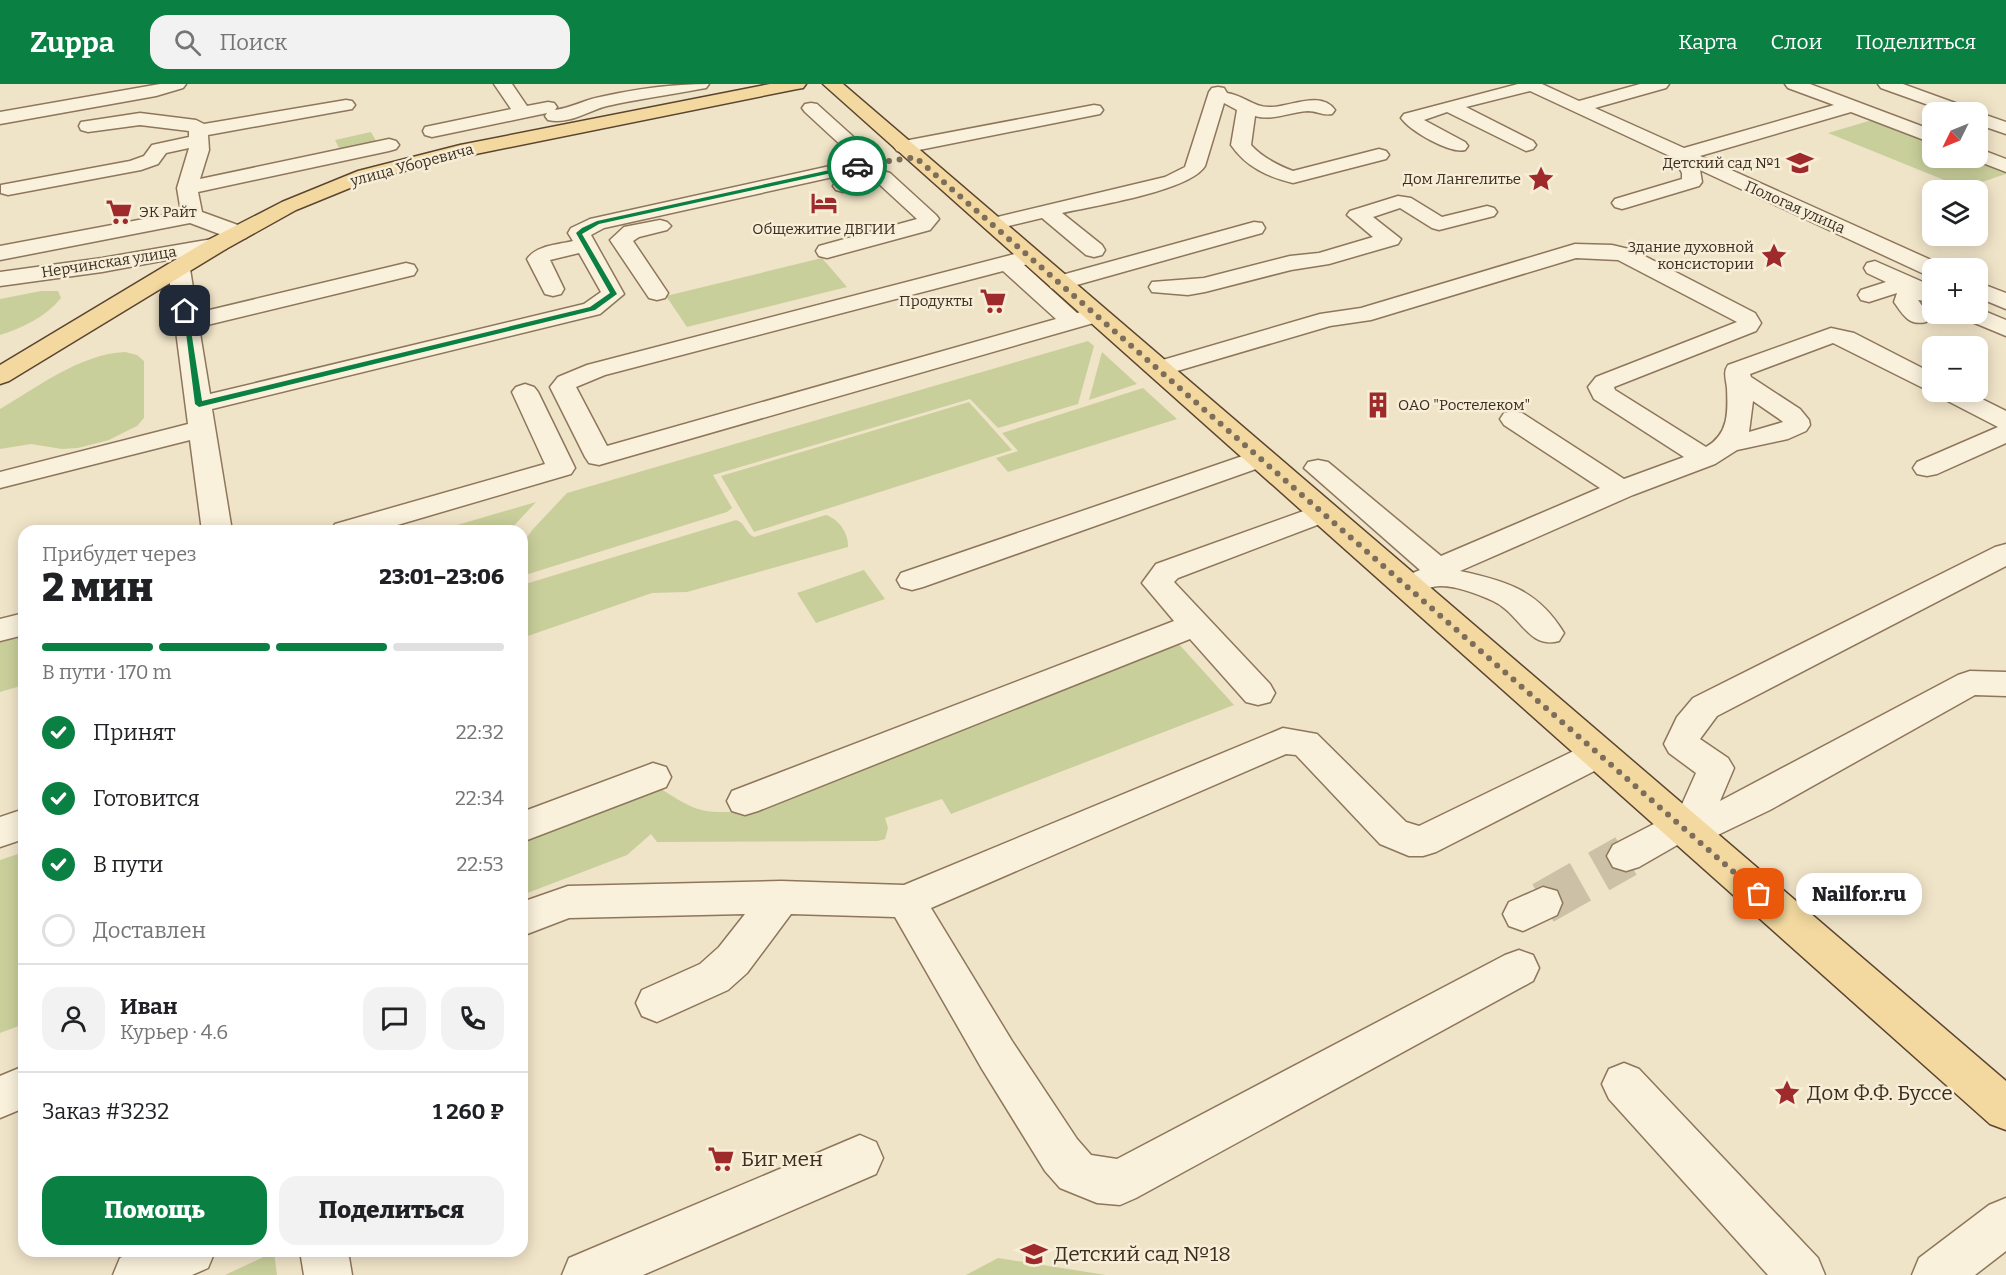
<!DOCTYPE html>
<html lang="ru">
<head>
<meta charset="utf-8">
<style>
	body { margin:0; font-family:Bitter,serif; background:#f2f2f2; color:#202124; height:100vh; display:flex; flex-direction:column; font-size:22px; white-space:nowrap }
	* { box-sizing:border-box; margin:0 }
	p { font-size:20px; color:#757577 }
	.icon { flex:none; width:33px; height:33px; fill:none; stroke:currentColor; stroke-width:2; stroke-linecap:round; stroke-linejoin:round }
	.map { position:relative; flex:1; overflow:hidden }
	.sheet { position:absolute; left:18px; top:441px; width:510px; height:732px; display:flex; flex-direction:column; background:#fff; border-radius:18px; box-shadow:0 3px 15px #0003 }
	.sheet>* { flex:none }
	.needle { width:39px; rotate:227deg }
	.controls { position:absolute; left:1922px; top:18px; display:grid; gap:12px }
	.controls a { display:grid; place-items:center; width:66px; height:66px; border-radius:12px; background:#fff; box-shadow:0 3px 15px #0003; font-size:30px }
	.pin { position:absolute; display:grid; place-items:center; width:51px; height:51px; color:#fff; margin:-26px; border-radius:12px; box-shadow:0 3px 9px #0006 }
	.courier { position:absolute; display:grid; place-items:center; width:60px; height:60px; margin:-30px; border:4px solid #0b8043; border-radius:50%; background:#fff; color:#222; box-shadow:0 2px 8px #0007 }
	.bubble { position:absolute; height:42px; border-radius:18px; background:#fff; box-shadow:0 3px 15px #0003; font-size:20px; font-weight:800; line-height:42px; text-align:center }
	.head em { font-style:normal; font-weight:800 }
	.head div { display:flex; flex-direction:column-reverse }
	.head { display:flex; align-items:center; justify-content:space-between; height:102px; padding:0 24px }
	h1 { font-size:39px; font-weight:800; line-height:45px }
	.bar { display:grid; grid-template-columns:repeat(4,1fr); gap:9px 6px; align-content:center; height:72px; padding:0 24px }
	.bar i { height:8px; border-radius:4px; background:#e0e0e0 }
	.bar .on { background:#0b8043 }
	.bar p { grid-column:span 4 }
	.line { display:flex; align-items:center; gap:15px; padding:0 24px; border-top:2px solid #e0e0e0 }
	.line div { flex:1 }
	.round { display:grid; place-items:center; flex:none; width:63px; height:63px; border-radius:18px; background:#f2f2f2 }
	ol { padding:0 24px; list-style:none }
	li { display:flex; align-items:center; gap:18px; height:66px }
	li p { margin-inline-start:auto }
	li .icon { padding:6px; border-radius:50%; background:#0b8043; color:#fff; stroke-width:4 }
	li:last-child { color:#757577 }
	li i { width:33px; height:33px; border:3px solid #e0e0e0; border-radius:50% }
	.primary-button { display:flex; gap:12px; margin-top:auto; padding:12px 24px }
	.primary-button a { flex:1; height:69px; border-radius:18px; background:#0b8043; color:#fff; font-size:24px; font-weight:800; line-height:69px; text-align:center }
	.primary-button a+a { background:#f2f2f2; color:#202124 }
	header { display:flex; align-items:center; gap:36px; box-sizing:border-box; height:84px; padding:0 30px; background:#0b8043; color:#fff }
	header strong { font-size:28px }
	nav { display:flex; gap:33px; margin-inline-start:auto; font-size:21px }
	.search { width:420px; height:54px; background:#f2f2f2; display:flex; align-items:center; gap:15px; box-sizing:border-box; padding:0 21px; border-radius:18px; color:#757577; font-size:22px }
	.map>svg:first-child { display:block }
	.green { fill:#c9cf9b }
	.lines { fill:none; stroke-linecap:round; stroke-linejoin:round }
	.minor-tunnel { stroke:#ccc0a6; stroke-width:43; stroke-dasharray:43 21; stroke-linecap:butt }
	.minor-casing { stroke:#8d765c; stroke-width:3 }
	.major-casing { stroke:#5b4430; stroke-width:3 }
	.minor { fill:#faf1dc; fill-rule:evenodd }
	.major { fill:#f3d9a0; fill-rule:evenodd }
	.route { fill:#0b8043 }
	.done { stroke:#7c6e5b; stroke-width:6; stroke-dasharray:0 10.8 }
	.labels { text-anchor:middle; stroke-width:5; stroke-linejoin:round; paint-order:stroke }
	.far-poi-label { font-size:15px; fill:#3d2e20; stroke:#f7eed8; text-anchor:end }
	.far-street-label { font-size:15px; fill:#3d2e20; stroke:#f7eed8 }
	.near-poi-label { font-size:21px; fill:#3d2e20; stroke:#f7eed8; text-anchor:start }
</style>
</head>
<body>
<header>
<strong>Zuppa</strong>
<div class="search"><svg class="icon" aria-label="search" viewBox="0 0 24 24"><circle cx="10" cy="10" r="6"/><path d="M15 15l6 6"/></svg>Поиск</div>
<nav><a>Карта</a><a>Слои</a><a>Поделиться</a></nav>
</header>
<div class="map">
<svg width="2006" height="1191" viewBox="0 0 2006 1191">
	<rect width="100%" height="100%" fill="#f0e4c8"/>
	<path class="green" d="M1872,36L1932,60V74H1967L2006,90L1964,104L1828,49Z
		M371,48L376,57L340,66L335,56Z
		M822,174L847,203L687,243L666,212Z
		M41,207H58L61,214C46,233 22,244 0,251V215Z
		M1088,257L1094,262L1078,320L998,344L970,315L713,391L732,424L727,428L522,492V460L533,445L567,409Z
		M125,268L137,271L144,277V334L137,342L109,356L78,364L62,365L31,360L0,365V325C38,303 80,270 125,268Z
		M1102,268L1137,300L1089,316Z
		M1143,304L1177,335L1008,388L996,374L1018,367L1002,349Z
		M969,318L1012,366L754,448L721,392Z
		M536,418L509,447H437Z
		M826,431C839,435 849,450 848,463L687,508L652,509L522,554V501L736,436C745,438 746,450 754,453Z
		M864,486L885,515L816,539L797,509Z
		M24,550V601L0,608V557Z
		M1177,558L1234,621L951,730L942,715L885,734L888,744L885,755L878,757L657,758L651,750L627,771L522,811V757L658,703C697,728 701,730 748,727Z
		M24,768V940L0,949V776Z
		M274,1168L277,1191H225Z
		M998,1174L1106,1191H966Z"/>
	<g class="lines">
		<path class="minor-tunnel" d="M1543,819L1626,772"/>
		<g class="minor-casing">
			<path id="minor" d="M160,0H186L183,4L156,12L0,40V28Z
				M494,0H512L527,22L548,18L554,19L557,23L555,26C571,24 584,16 600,13C636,5 672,0 709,0L706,4L700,5C669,11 637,15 607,22C587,27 569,41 548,36L545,32L547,29L432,53L425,51L423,47L425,43L511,25Z
				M1518,0H1542L1579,17L1640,0H1669L1666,4L1595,24L1684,64L1834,21L1788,4L1785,0H1810L1932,46V59L1851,28L1700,72L1940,180L1943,184H1932V192L1924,190L1700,86L1702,98L1699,102L1629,123L1622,125L1615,123L1612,119L1615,115L1682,95V89L1674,74L1530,7L1466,23L1533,57L1536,61L1533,65L1526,67L1447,28L1424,36L1465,58L1468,62L1465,66C1450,70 1410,47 1401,34L1404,30Z
				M1878,0H1903L1969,24L1972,28H1948L1881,4Z
				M1218,3L1224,4L1227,9C1243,11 1254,24 1271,23C1290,23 1321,6 1335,26L1332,30C1323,32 1317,27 1308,27C1289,28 1274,37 1255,32L1251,61C1262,73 1277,81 1293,87L1379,65L1386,67L1389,71L1386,75L1293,99C1268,93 1246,83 1231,61L1237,26L1224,19L1205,82C1190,107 1093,122 1062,129L1102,161L1105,166L1102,171L1094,173L1086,171L1042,134L992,146L985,144L981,140L985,136L1165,93L1185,83L1209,8L1212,4Z
				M346,16L352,17L355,21L352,25L208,51L209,66L200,95L389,55L396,57L399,61L396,65L389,67L198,108L202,128L246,144L249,149L246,154L238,155L230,154L190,139L0,176V162L181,128L177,104L189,64L166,69L158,80L141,86L8,111L1,109V101L130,77L144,72L152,61L189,53V47L140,41L88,48L81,46L79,42L81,38L140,29L196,36L204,40Z
				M811,19L817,20L878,75L881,79L878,83L604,144L591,151L624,210L600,230L212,325L232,447H202L190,356L0,404V388L188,340L168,185L171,180L179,178L187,180L190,185L197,229L406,179L414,181L417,186L414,191L199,243L210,310L584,220L601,208L579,169L550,176L564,205L561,210L553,212L545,210L527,175C537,161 557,161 573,157L568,149L571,144L590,135L857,76L805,28L802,24L805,20Z
				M1094,21L1100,22L1103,26L1100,30L904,69L897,67L894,63L897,59L904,57Z
				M1977,28L2006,38V50L1977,40Z
				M1977,64L2006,75V88L1970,74H1977Z
				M883,87L890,89L936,131L939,135L930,146L827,174L819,172L816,167L819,162L917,135L879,100L843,108L836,106L833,102L836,98Z
				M1398,112L1411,114L1442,133L1487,122L1494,124L1497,128L1494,132L1439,146L1432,144L1400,124L1373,133L1401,155L1398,160L1329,180L1291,186L1205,208L1188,211L1152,208L1149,203L1152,198L1204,194L1290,172L1319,169L1373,153L1347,131L1350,127Z
				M660,136L667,138L671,142L667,146L639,153L633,157L668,209L665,214L657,216L649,214L610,156L624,143Z
				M1254,138L1262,139L1265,144L1262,149L1059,206L1051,204L1048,199L1051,194Z
				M218,154L226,155L229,160L226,165L102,188L0,202V188L102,174Z
				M1575,160L1612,161L1633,166L1755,229L1761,239L1756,247L1614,303L1615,306L1706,363C1729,350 1728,328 1727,304C1726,295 1723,288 1728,281L1831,244L1854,249L1932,289V307L1923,304L1833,259L1750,290L1751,293L1800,325L1809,336L1810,341L1806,347L1788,355L1737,366L1715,380L1633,411L1460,487C1506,497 1538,506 1564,549L1559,557C1528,566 1520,529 1493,517C1478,510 1457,502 1440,502C1423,502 1417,516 1396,510L1392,503L1396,496L1420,486L1304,384L1308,378L1318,376L1328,378L1441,472L1600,404L1504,341L1500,335L1504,329L1513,327L1522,329L1624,395L1684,373L1594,315L1588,303L1596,293L1737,238L1618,176L1576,174L1371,236L1330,242L1167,290L1158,292L1149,290L1146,285L1149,280L1320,230L1361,224ZM1753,317L1782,337L1783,338L1749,348Z
				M1030,166L1038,168L1041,173L1038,178L1024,181L1077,229L1096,224L1104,226L1108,231L1104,236L599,381L589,379L585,373L550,303L558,293L587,281ZM1003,187L1056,235L607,362L576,303L605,291Z
				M1875,177L1932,202V218L1918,216L1930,233L1926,238C1909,242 1903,231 1894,218L1897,209L1869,218L1861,216L1858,211L1861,206L1886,198L1867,189L1864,184L1867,179Z
				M1977,198L2006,209V225L1977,213Z
				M1977,224L2006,236V252L1965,235L1961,230H1977Z
				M525,300L534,303L538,308L575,384L571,390L377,447H330L335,440L545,380L512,308L516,303Z
				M1936,308H1968L2006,327V359L1937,390L1927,392L1917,390L1913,384L1917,378L1998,343L1940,313Z
				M1260,366L1270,368L1274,374L1270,380L923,503L912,506L901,503L897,496L901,489Z
				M1323,420L1333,423L1337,429L1333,435L1178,494L1174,498L1270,600L1275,609L1270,618L1258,621L1246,618L1190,555L758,727L745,731L732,727L727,717L732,707L1174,537L1142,499L1156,480Z
				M2006,460V482L1717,632L1700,655L1728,674L1734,684L1720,717L1958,591L1970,587L2006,588V612L1975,611L1770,726L1701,759L1688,763L1679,760L1639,783L1626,787L1613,783L1607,772L1613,761L1679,727L1696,689L1669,669L1664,660L1677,633L1693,614L1995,463Z
				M24,529V551L0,557V535Z
				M1283,644L1317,650L1406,738L1419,742L1586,661L1598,657L1610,661L1615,670L1610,679L1436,768L1423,772H1409L1380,760L1296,671L1286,670L931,824L1012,957L1077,1055L1091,1071L1117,1075L1505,871L1519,866L1533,871L1539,884L1533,897L1136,1114L1120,1121L1097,1119L1060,1104L1045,1087L982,985L895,833L791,830L747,889L728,906L657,938L642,932L636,919L642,906L700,880L719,863L745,830L569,834L522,852V818L568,802L781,797L904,801Z
				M653,679L666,683L671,693L666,703L522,758V728Z
				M24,725V755L0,763V733Z
				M1543,803L1557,807L1562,819L1557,831L1523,847L1509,842L1503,830L1509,818Z
				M1624,979L1639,985L1818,1174L1825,1191H1768L1609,1015L1602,1000L1609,985Z
				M24,982V1024L0,1034V992Z
				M860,1051L876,1058L883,1074L876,1090L643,1191H562L569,1174Z
				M2006,1114V1167L1975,1191H1912L1919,1174L1989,1121Z
				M135,1167H215L208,1184L192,1191H113L120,1174Z
				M300,1167H348L352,1191H304Z"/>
		</g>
		<g class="major-casing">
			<path id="major" d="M770,0H806L803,4L797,5L461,73L372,95L296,126L226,165L9,297L0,300V281L210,155L282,118L358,87L460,61Z
				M823,0H843L2006,997V1046L1990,1040Z"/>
		</g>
		<use href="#minor" class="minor"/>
		<use href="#major" class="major"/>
	</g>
	<path class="route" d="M857,80L859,83L599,140L582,150L617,210L595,226L199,323L195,320L183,225L188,227L202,317L590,223L610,209L576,149L582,144L597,137Z"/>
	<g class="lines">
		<path class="done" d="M857,82C876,78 895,77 915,73L1759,810"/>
	</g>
	<defs>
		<g id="school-bare" transform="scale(2.07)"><path d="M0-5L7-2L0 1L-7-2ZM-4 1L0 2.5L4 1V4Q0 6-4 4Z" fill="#9e2a2b" stroke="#f7eed8" stroke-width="2.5" paint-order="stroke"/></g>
		<g id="sight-bare" transform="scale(2.07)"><path d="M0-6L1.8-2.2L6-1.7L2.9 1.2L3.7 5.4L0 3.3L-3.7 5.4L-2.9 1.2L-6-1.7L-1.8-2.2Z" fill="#9e2a2b" stroke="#f7eed8" stroke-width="2.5" paint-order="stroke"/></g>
		<g id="hotel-bare" transform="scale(2.07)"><path d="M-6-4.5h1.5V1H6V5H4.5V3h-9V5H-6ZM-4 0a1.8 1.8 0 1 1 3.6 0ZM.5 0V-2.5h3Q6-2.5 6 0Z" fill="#9e2a2b" stroke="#f7eed8" stroke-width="2.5" paint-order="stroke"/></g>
		<g id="supermarket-bare" transform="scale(2.07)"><path d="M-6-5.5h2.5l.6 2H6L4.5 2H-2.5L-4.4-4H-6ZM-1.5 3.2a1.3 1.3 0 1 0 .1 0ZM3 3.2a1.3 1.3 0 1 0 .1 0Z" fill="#9e2a2b" stroke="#f7eed8" stroke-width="2.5" paint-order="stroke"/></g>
		<g id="building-bare" transform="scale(2.07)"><path d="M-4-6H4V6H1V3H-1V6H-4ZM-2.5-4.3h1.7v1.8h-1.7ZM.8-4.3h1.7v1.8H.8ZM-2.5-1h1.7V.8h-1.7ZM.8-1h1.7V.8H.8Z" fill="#9e2a2b" stroke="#f7eed8" stroke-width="2.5" paint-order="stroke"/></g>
	</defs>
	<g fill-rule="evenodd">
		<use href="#school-bare" x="1800" y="79"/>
		<use href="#sight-bare" x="1541" y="95"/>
		<use href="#hotel-bare" x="824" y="119"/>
		<use href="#supermarket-bare" x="119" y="128"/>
		<use href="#sight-bare" x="1774" y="172"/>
		<use href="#supermarket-bare" x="993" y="217"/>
		<use href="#building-bare" x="1378" y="321"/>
		<use href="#sight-bare" x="1787" y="1009"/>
		<use href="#supermarket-bare" x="721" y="1075"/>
		<use href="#school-bare" x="1034" y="1170"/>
	</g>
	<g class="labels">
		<g class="far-poi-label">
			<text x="1780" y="84">Детский сад №1</text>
			<text x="1521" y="100">Дом Лангелитье</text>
			<text x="139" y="133" text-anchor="start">ЭК Райт</text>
			<text x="824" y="150" text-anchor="middle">Общежитие ДВГИИ</text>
			<text x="1754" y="168">Здание духовной<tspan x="1754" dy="17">консистории</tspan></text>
			<text x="973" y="222">Продукты</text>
			<text x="1398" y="326" text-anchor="start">ОАО "Ростелеком"</text>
		</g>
		<g class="far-street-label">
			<text transform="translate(412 81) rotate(-15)" y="5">улица Уборевича</text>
			<text transform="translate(1795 123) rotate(24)" y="5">Пологая улица</text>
			<text transform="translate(109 178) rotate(-9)" y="5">Нерчинская улица</text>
		</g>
		<g class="near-poi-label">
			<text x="1807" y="1016">Дом Ф.Ф. Буссе</text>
			<text x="741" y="1082">Биг мен</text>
			<text x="1054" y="1177">Детский сад №18</text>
		</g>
	</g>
</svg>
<div class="controls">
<a><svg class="needle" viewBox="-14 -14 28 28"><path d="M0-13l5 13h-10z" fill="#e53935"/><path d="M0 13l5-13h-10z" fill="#757577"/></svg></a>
<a><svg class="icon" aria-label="layers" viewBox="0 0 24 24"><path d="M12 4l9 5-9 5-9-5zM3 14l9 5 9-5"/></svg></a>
<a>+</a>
<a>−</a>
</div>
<div class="pin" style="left:1759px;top:810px;background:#ea580c"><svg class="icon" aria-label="bag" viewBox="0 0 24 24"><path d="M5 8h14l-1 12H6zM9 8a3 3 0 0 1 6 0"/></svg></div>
<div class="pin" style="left:185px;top:227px;background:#1f2937"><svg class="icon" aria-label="home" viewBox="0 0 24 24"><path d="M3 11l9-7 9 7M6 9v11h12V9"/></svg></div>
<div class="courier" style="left:857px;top:82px"><svg class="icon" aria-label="car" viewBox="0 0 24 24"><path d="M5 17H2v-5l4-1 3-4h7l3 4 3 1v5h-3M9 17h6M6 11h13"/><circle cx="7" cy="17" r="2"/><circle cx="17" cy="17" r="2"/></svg></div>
<div class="bubble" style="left:1796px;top:789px;width:126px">Nailfor.ru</div>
<section class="sheet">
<div class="head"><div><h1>2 мин</h1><p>Прибудет через</p></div><em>23:01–23:06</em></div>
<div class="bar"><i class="on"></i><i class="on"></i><i class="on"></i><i></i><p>В пути · 170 m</p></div>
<ol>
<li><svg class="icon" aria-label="check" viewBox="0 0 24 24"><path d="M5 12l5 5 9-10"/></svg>Принят<p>22:32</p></li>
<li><svg class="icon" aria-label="check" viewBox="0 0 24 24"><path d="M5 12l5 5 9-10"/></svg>Готовится<p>22:34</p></li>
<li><svg class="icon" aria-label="check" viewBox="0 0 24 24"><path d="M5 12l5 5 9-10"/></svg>В пути<p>22:53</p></li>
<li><i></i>Доставлен</li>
</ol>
<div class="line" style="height:108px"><a class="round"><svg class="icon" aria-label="person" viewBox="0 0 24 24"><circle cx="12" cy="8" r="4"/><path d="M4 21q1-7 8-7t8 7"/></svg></a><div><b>Иван</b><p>Курьер · 4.6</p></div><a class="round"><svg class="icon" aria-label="chat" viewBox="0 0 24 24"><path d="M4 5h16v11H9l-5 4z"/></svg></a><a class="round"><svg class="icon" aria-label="phone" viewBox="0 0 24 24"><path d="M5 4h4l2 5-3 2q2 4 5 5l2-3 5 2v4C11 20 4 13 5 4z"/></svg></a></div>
<div class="line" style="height:78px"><div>Заказ #3232</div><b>1 260 ₽</b></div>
<div class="primary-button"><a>Помощь</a><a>Поделиться</a></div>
</section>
</div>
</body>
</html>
